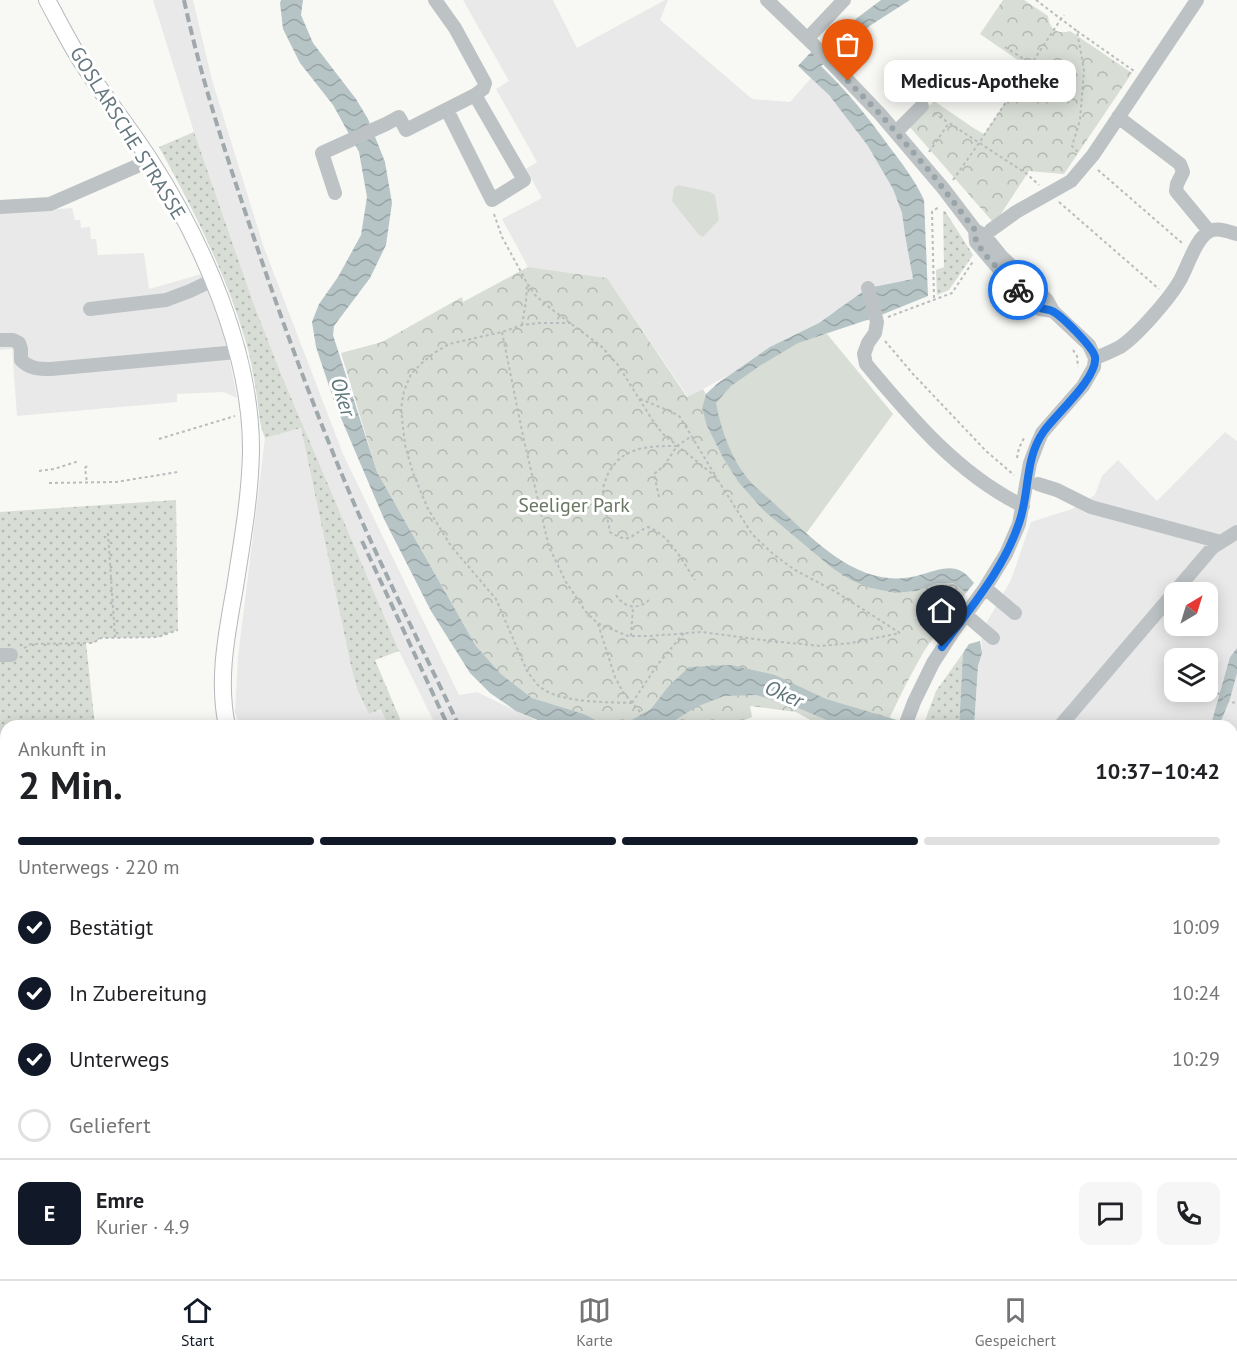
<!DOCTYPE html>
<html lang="de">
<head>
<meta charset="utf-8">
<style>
	body { margin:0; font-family:"PT Sans",sans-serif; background:#f6f6f6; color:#202124; height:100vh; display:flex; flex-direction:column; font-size:22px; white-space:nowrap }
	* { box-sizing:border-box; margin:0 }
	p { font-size:20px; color:#757577 }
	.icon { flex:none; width:33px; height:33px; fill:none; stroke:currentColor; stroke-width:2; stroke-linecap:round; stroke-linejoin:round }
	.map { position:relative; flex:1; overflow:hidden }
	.details { position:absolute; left:0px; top:720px; width:1238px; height:560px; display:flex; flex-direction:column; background:#fff; border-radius:18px 18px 0 0; box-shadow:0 3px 15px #0003 }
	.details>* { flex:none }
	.needle { width:39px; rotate:38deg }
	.tools { position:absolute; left:1164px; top:582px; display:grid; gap:12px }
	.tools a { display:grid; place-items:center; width:54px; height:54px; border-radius:12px; background:#fff; box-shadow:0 3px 15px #0003; font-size:30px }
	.pin { position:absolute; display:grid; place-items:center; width:51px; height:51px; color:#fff; margin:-62px -26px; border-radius:50% 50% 50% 0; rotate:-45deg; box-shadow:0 0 6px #0007 }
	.pin .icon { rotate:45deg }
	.courier { position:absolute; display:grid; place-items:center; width:60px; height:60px; margin:-30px; border:4px solid #1a73e8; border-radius:50%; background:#fff; color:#222; box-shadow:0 2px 8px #0007 }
	.bubble { position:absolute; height:42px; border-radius:12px; background:#fff; box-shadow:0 3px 15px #0003; font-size:20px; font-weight:600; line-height:42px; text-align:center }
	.summary em { font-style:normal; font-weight:600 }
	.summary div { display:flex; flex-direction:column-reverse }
	.summary { display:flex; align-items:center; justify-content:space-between; height:102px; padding:0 18px }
	h1 { font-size:39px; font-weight:600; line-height:45px }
	.bar { display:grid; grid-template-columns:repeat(4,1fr); gap:9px 6px; align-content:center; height:72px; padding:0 18px }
	.bar i { height:8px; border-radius:4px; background:#e0e0e0 }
	.bar .on { background:#111827 }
	.bar p { grid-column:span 4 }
	.line { display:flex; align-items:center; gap:15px; padding:0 18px; border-top:2px solid #e0e0e0 }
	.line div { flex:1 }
	.round { display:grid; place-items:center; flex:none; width:63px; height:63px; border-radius:12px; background:#f6f6f6 }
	ol { padding:0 18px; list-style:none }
	li { display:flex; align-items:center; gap:18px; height:66px }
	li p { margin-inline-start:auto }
	li .icon { padding:6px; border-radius:50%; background:#111827; color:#fff; stroke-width:4 }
	li:last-child { color:#757577 }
	li i { width:33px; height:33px; border:3px solid #e0e0e0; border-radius:50% }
	.dock { display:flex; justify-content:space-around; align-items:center; height:84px; border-top:2px solid #e0e0e0; background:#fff; font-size:16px; color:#757577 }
	.dock a { display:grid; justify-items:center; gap:3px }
	.dock .on { color:#111827 }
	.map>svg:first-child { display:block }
	.built { fill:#e9e9e9; fill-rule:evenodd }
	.grass { fill:url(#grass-dots) }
	.park { fill:url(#park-crowns) }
	.garden { fill:#d8ddd5 }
	.water { fill:url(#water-waves) }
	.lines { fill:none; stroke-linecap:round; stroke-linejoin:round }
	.major-casing { stroke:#b3b9bc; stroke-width:18 }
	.path { stroke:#b8bcbe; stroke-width:2; stroke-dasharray:3 3; stroke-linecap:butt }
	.minor { stroke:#bdc3c5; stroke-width:14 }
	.major { stroke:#fff; stroke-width:16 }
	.rail { stroke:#9fa8ac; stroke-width:4; stroke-dasharray:9 4.5; stroke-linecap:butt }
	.done { stroke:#98a4a8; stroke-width:6; stroke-dasharray:0 10.8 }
	.route { stroke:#1a73e8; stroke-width:8 }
	.labels { text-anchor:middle; stroke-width:6; stroke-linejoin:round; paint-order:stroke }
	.street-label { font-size:20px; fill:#65777f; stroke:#fff }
	.park-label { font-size:20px; fill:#697763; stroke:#fff }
	.water-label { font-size:21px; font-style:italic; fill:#5f7679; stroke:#fff }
</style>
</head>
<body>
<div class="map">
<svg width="1237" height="1279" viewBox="0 0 1237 1279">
	<defs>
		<pattern id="grass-dots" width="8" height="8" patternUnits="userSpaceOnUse" patternTransform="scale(1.5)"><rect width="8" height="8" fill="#d8ddd5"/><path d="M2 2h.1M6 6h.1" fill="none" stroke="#b3b8b2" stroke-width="1.8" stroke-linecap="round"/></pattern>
		<pattern id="park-crowns" width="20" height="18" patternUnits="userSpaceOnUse" patternTransform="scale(1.5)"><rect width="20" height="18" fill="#d8ddd5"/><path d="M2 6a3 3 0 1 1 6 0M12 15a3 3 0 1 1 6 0" fill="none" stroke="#b3b8b2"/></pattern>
		<pattern id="water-waves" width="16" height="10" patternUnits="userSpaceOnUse" patternTransform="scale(1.5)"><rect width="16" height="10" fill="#b6c4c6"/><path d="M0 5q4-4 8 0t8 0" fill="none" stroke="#98a4a6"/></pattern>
	</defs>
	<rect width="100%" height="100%" fill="#f8f8f5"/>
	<path class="built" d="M153,0H193L212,80L263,245L343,454L459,695L477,692L541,723L552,726H436L399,651L281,374L253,302L194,132Z
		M463,0H553L577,48L665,0H668L660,20L752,99L790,102L812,77L829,95L869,147L893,189L902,213L905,235L913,279L868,289L819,323L774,351L688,397L607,278L528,267L502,219L542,198L526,169L537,162L496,89L509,81Z
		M72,208L75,220H80L81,228L90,227L91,239H96L98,255L144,253L149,289L202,274L223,333L231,367L237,398L223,392L177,394V402L17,416L12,349L0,350V213Z
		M301,428L351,666L369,714L381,709L388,726H240L235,712L238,657L265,438Z
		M1225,432L1237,441V875L1232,872V726H974L978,666L982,653L981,632L1011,580L1031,522L1072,509L1095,495L1102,476L1118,460L1157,501ZM1174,592H1208V626H1174ZM1174,658H1208V692H1174Z
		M1232,1067L1237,1073V1200L1232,1195Z"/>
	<path class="grass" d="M194,132L253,302L281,374L399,651L375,660L403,726H388L381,709L369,714L358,691L351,666L301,428L265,438C259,425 259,411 257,397C254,378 251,358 245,339C225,271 193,209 159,147Z
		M943,211H945L973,255L949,290L937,295L936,270L944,267Z
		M176,500L178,630L158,637L101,638L93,643H86L95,726H6V771L0,770V512Z
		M963,653L959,726H923L936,691Z"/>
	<path class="park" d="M1003,0H1024L1048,16C1049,29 1058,35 1070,31L1132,73L1064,174L1029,171L997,220L992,221L909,126L934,101L975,129L984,134L1029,68L980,34Z
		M528,267L607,278L687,397L703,389L706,394L702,408L706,424L723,458L739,483L764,511L832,568L870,588L895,593L917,591L937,583H953L966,593L924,651L906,684L890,717L889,726H821L796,712L750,706L752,717L729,726H608L584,714L532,698L501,674L476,646L377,472L341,353L382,342L462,297L463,302Z"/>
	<path class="garden" d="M678,185L710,192L715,195L719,220L703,237L699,235L672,201L674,188Z
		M827,334L893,414L805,535L754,492L717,429L713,397L802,337Z"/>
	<path class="water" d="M281,0H303L301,15L313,43L356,99L368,119L385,162L392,203L386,245L370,278L334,326L333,335L377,472L476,646L501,674L532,698L584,714L608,726H552L516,711L490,693L470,673L431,611L384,519L335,404L316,347L312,322L319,304L338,277L361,235L367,197L359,152L333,105L300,63L283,29L280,3Z
		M881,0H910L871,25L821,66C846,90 868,117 888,145C901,162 915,180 924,200L928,296L876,317L798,343L761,365L731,386L716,403C721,430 731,458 748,479C756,489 769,498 778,507C808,535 846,574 888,578C898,579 911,578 920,575C931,572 945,566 956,569C964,571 969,577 974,583L966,593L953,583H937L917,591L895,593L870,588L851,580L832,568L764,511L739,483L723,458L706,424L702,408L706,394L718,383L770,347L819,323L868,288L913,279L905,235L902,213L893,189L868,146L829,95L798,66L809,54Z
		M980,641L982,653L978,666L974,726H959L963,653L969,644Z
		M1237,648V673L1230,699L1219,726H1214L1215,724L1212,721L1230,657Z
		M731,665L775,675L826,699L917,726H841L791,705L756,695L724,696L696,707L666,726H621L651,709L668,687L689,667Z"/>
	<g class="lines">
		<g class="major-casing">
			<path id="major" d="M47,0C57,18 67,38 78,56C100,92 127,124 150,160C203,242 252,353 251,452C250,498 242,542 235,587C227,633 217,679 227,726
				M370,1279V1274"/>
		</g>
		<path class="path" d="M1036,0L1061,19L1064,15
			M1077,31L1134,71
			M1005,47L1044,72
			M1044 74a4 4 0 1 1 8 0a4 4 0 1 1-8 0Z
			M934,113L949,123
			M929,152L949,123L1027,174L1039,185
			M1098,170L1182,243
			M953,180L979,143L1061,19L1077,31L1084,70L1080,120L1072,146L1078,152
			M1059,202L1159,289
			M494,214L502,237L527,283L535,295L550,308L601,346L618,365L653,421L663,434L716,477L752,534L773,554L795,570L836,592L900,633
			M934,298L932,212L940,206
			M888,317L952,293L974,260
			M571,323H540L522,325L502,332L449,344L434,353L423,362L411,374L404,391L401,409L405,445L413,473L428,509L451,546L496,599L527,671C532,677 536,685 543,689C563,703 608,702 632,703
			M522,325L526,301L527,283
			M502,332L523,436L549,547L566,582L586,612L597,623L628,636H650L702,632L770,641L821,646L851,643L900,633
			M885,341L913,374L986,451L1014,475
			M1073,350L1077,356L1078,367
			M640,399L672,412L680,417L715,475
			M159,439L235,416
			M677,446C649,446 621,446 607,476C606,480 603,485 603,490C603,502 608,519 610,532C631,545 629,535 648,527C670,535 682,561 695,580
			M1017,458L1019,448L1024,438
			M87,466L85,468L87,483
			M39,471L54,469L79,461
			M49,483L116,482L178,472
			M659,497L654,474L664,466L677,446L692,436
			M108,533L115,637
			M616,595C625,609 639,610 650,599
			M598,624L615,677L623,692L652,726
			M631,636L633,607
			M24,648L31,644L93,643L101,638L158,637L178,630
			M1208,685L1229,702L1237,703
			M632,703L658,664L684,633
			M0,737L2,753
			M1232,749L1237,744
			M497,1279L506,1274
			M551,1279L559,1274"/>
		<path class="minor" d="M435,0L455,28L485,83L483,89L475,95L524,180L492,200L447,110
			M767,0L815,46L880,114L943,188L975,230L984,235L1001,256L1047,300L1053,311L1089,345L1095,358L1094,367L1083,386L1054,419L1042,433L1038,442L1030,463L1019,524L1006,554L985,588L953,632L933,663L914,702L905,726
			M808,38L844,0
			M1118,117L1180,164L1183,172L1177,184L1176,191L1209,231
			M896,132L922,106
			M335,193L322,153L386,124L399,117L406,130L475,95
			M0,207L50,204L151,160
			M975,230L976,242L1004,275L1040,309L1053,311
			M991,230L1016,212L1071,181L1093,155L1197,0
			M868,288L877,322L875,333L868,343L864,354L866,364C912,419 958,474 1023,506
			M90,309L166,300L190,291L213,280
			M0,340H13L19,343L21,349V360C30,369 39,369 51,369L237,352
			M1095,358C1104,355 1112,351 1120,347C1137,336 1169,299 1179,282C1187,269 1196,237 1210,231C1218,227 1229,232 1237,234
			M1038,484L1057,490L1091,507L1221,542
			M985,588L1015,613
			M966,615L993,638
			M0,655H11
			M1060,726L1213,547L1237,532
			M1232,823L1237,826
			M1232,1050L1237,1055
			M0,1187L6,1235
			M1232,1246L1237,1242
			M11,1274L12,1279
			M89,1274V1279
			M874,1274L875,1279
			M983,1274V1279
			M1133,1274L1137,1279
			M526,1279L535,1274
			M1190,1279L1197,1274"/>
		<use href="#major" class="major"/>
		<path class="rail" d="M184,0C202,83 229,164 256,244C286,333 319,422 356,508C388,581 425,654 459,726
			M362,541L448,726
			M674,1274L676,1279
			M684,1274L686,1279"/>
	</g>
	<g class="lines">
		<path class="done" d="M848,81L880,114L932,174L975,230L976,242L988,258L1018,290"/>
		<path class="route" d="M942,647C970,608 1004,569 1019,523C1030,493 1024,459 1044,431C1056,414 1098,378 1095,357C1093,347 1061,315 1052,311C1048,309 1043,310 1039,307C1032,303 1025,296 1018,290"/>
	</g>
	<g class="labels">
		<g class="street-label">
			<text transform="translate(128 133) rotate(58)" y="7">GOSLARSCHE STRASSE</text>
		</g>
		<g class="park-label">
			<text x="574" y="512">Seeliger Park</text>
		</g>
		<g class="water-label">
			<text transform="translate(343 397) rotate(73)" y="7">Oker</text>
			<text transform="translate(784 694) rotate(24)" y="7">Oker</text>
		</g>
	</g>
</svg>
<div class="tools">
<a><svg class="needle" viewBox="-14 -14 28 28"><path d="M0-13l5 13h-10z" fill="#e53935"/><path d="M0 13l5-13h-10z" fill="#757577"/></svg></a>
<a><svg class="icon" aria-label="layers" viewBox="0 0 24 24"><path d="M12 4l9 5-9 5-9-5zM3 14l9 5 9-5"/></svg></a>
</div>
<div class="pin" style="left:848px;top:81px;background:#ea580c"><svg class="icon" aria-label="bag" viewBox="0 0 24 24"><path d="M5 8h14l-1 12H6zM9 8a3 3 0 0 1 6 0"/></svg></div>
<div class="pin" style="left:942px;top:647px;background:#1f2937"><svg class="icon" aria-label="home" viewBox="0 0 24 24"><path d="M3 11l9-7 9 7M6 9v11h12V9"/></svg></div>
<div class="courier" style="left:1018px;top:290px"><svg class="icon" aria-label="bike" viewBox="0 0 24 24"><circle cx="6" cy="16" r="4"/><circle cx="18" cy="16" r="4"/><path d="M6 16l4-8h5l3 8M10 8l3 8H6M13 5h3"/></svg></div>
<div class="bubble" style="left:884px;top:60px;width:192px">Medicus-Apotheke</div>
<section class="details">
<div class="summary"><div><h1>2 Min.</h1><p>Ankunft in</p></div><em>10:37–10:42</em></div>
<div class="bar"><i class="on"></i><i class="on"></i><i class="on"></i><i></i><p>Unterwegs · 220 m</p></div>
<ol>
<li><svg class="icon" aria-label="check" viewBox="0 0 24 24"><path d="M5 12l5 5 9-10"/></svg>Bestätigt<p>10:09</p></li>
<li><svg class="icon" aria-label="check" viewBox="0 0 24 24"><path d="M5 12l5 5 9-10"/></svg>In Zubereitung<p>10:24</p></li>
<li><svg class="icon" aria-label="check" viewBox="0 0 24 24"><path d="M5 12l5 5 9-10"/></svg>Unterwegs<p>10:29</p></li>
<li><i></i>Geliefert</li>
</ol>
<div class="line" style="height:108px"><b class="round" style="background:#111827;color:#fff">E</b><div><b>Emre</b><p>Kurier · 4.9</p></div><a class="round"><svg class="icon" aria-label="chat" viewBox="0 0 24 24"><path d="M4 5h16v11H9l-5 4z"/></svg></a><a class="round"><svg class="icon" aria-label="phone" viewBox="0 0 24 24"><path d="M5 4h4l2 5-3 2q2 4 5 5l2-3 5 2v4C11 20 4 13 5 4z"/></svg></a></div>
</section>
</div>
<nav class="dock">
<a class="on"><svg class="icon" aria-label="home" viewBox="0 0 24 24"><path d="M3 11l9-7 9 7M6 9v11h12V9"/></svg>Start</a>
<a><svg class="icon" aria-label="map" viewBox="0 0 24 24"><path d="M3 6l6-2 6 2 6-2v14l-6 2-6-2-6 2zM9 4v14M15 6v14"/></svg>Karte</a>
<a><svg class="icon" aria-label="saved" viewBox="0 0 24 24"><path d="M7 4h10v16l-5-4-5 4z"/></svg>Gespeichert</a>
</nav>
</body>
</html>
